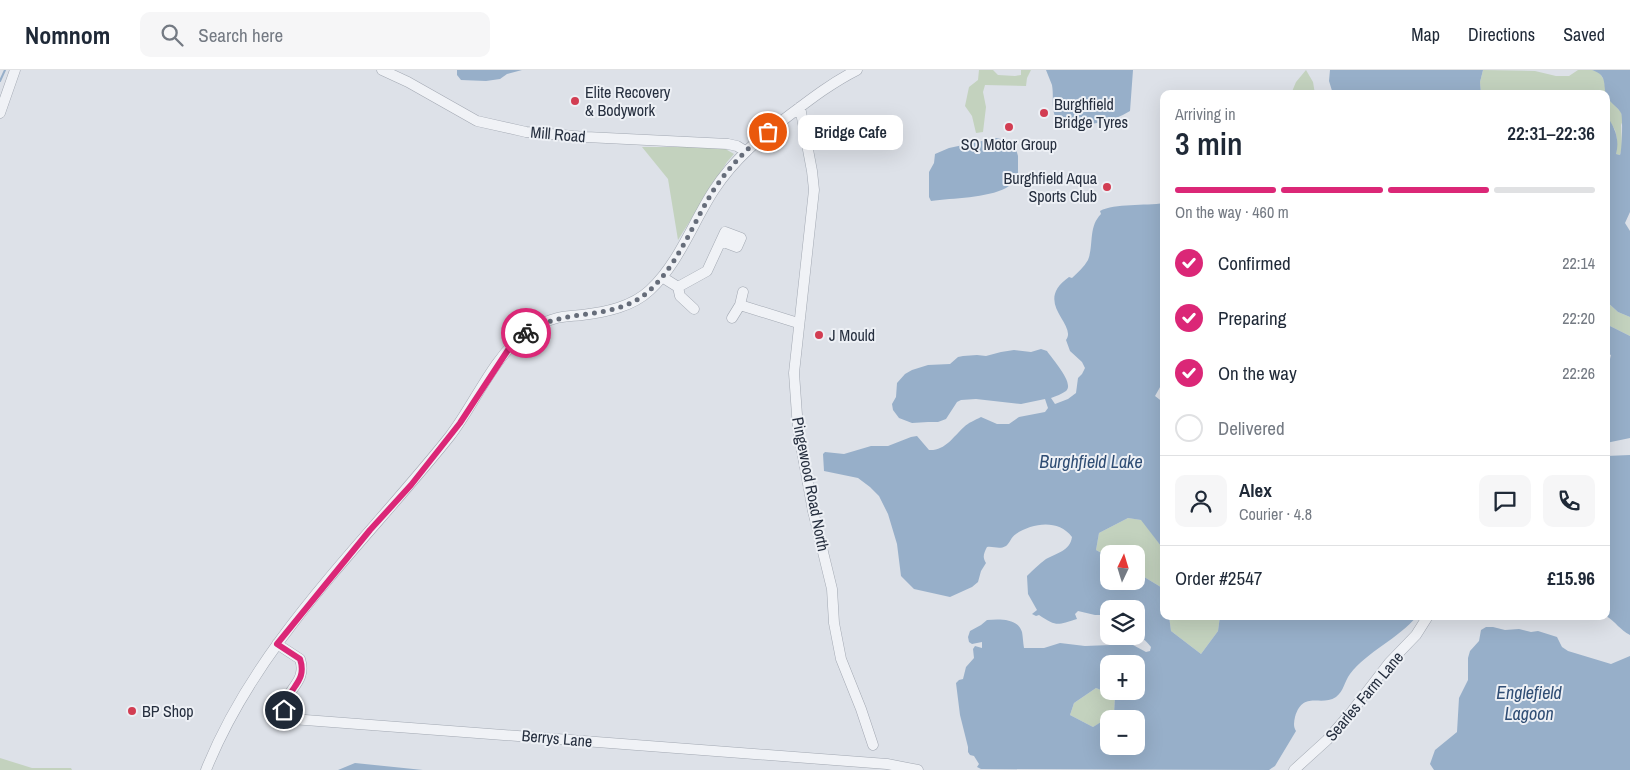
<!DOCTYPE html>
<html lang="en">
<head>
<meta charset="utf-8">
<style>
	body { margin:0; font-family:"Archivo Narrow",sans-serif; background:#f6f6f7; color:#1f2937; height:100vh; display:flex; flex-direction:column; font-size:19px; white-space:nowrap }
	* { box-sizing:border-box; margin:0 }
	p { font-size:16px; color:#747a83 }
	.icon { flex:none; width:28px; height:28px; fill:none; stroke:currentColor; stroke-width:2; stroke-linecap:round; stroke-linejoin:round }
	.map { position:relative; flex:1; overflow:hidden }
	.sheet { position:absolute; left:1160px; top:20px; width:450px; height:530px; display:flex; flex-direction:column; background:#fff; border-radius:10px; box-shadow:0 5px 20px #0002 }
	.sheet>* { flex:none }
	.needle { width:32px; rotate:4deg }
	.fabs { position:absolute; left:1100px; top:475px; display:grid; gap:10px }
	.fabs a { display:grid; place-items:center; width:45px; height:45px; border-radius:10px; background:#fff; box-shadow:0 5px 20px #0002; font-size:25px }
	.pin { position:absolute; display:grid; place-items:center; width:42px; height:42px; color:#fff; margin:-21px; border:2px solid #fff; border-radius:50%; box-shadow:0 1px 5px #0007 }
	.courier { position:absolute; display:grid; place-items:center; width:50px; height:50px; margin:-25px; border:4px solid #db2777; border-radius:50%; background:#fff; color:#222; box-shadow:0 1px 6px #0007 }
	.bubble { position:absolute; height:35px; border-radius:10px; background:#fff; box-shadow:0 5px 20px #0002; font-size:16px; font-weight:600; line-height:35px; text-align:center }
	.head em { font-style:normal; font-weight:600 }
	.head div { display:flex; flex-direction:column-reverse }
	.head { display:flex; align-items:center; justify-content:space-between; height:85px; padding:0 15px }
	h1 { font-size:32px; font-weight:600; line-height:38px }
	.bar { display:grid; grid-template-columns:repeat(4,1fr); gap:8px 5px; align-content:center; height:60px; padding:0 15px }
	.bar i { height:6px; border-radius:4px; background:#e0e1e3 }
	.bar .active { background:#db2777 }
	.bar p { grid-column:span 4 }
	.line { display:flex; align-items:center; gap:12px; padding:0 15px; border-top:1px solid #e0e1e3 }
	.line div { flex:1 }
	.round { display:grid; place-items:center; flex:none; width:52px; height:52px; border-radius:10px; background:#f6f6f7 }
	ol { padding:0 15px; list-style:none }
	li { display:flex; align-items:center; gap:15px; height:55px }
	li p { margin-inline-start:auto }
	li .icon { padding:5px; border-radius:50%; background:#db2777; color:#fff; stroke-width:4 }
	li:last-child { color:#747a83 }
	li i { width:28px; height:28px; border:2px solid #e0e1e3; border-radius:50% }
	header { display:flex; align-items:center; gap:30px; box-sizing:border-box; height:70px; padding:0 25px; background:#fff; border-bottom:1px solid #e0e1e3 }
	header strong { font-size:24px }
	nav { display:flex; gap:28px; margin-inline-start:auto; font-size:18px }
	.search { width:350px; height:45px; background:#f6f6f7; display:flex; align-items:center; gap:12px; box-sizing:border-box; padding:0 18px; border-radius:10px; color:#747a83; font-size:19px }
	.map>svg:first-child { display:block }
	.green { fill:#c3d2be }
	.water { fill:#97afc9; fill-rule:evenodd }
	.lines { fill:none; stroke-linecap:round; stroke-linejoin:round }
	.stream { stroke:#97afc9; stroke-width:2 }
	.minor-casing { stroke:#a2a8b2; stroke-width:11 }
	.minor { stroke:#f0f2f6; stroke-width:10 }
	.done { stroke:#666d7a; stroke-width:5; stroke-dasharray:0 9 }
	.route { stroke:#db2777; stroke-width:6 }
	.poi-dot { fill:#d23d52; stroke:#edf0f5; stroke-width:2 }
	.labels { text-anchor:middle; stroke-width:4; stroke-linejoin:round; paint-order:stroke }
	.poi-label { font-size:16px; fill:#262f3f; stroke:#edf0f5; text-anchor:start }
	.street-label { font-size:16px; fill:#262f3f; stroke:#edf0f5 }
	.water-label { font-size:18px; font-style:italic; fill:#2f4d74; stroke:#edf0f5 }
</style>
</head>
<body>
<header>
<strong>Nomnom</strong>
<div class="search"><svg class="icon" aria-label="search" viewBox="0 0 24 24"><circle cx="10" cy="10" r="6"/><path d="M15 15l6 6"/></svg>Search here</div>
<nav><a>Map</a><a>Directions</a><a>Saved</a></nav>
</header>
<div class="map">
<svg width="1630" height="700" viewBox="0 0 1630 700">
	<rect width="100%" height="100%" fill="#dde1e8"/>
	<path class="green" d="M979,0H993L998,5L1015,6L1021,5V0H1031L1027,8L1026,16L985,15L983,22L986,37L983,62L976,63L972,46L965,36L969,17L978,10Z
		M1306,0L1313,12L1315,24H1291L1296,12Z
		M1483,0L1535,1L1556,6H1569L1578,0H1592L1599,2L1604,10L1607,27L1621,42L1623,50L1621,55L1622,77L1620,85L1616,84L1617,69L1615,60L1606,45V24H1481L1480,12Z
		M642,77H722L734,84L727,92L678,170L668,109Z
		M1606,231L1618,242L1630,247V266L1606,254Z
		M1128,448L1142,450L1164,480V519L1136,502V484H1109V487L1096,480L1099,463Z
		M1169,546H1220L1218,561L1201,584L1171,561Z
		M1096,618L1115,626L1114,645L1093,657L1070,645L1074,633Z
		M0,688L32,698H71L72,700H0Z"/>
	<path class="water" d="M457,0H522L507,4L500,9L486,11L461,10L457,5Z
		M1046,0H1133L1130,41C1111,53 1090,54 1068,57C1047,49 1055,32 1052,15C1050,10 1048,5 1046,0Z
		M1330,0H1483L1480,12L1481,24H1333L1329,11Z
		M1592,0H1630V142L1625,153L1630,161V247L1618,242L1606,231V45C1615,57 1620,70 1616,84L1620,85C1622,80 1623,46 1621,43C1618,37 1611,34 1608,28C1601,17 1610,6 1592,0Z
		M996,68L1014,72L1018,86V107C1014,111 1010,116 1006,118C987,128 953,128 931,131L929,127V102L934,93L935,84L949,78Z
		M1164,133V310L1155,326L1164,333V480L1141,450L1128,448L1099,463L1096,480L1109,487V511H1136V502L1164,519V546H1169L1171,561L1201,584L1218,561L1220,546H1417C1398,569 1368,581 1350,604C1344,612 1344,621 1336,627C1321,637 1303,620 1295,647C1294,652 1293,656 1296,661L1275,696L1269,700L981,699L977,697L979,694L974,686L970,685L968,682V677L960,645L956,613L959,610L963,609L966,597L974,588L973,579L975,576L982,578V572L972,574L969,572L968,567L970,561L981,555L987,550C999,549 1018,548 1022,562C1023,567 1023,573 1024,578H1044L1060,573L1085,576L1110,575L1115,573L1120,575H1133L1146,582L1150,581L1151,577C1142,565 1139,568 1125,566H1136V539H1109V545H1095L1078,541L1075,544L1077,549C1057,555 1057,557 1039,545L1036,546L1032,544L1037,540L1028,524L1027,506C1033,500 1039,494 1046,489C1057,483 1070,481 1072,467C1058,449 1033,453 1016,464C1011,467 1010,473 1006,476C999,480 994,476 987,477C984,483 982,487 986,493L981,501L978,512L972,517L950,527L914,519L901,506L897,474L888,444L879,426L870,417L858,408L824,401L823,384L825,382L844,384L871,376H888L911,367L917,366L929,380C945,381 953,367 964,357C968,353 975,350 981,347L997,354H1009L1019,347L1045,342L1048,338L1045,329L1021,334L976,329L961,330L957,332L946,349L938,352H928L912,353L899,348L893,340L892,334L896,327L897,313L905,304L912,300L928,295L950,294L958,287L963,286L977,285L986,286L1001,282L1014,280L1031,282L1041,279L1047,281C1052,289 1075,313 1066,321C1062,324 1056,326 1051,328L1055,334L1068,329L1076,323L1078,308L1082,304L1085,298L1082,292L1070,281L1066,270C1078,254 1032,233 1069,207L1072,208C1078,202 1084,197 1088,190C1094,175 1088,157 1101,144L1100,141C1115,133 1145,136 1164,133ZM1109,594H1136V621L1134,626L1126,621H1109ZM1096,618L1115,626L1114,644L1093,657L1070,645L1074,633ZM1109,649H1136V676H1109Z
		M1606,254L1630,266V368L1606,373V291L1610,289L1611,285L1606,283Z
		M1630,385V565C1620,560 1616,552 1606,546L1608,535L1606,533V386Z
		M1486,557H1493L1505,560L1519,559L1531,562L1538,561L1557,567L1562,577L1568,581L1611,594L1630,586V700H1434L1430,694L1435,680L1457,662L1459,628L1468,610V588L1470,581L1479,571L1481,560Z
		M355,693L423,700H338Z"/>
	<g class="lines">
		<path class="stream" d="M0,11L5,0"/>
		<g class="minor-casing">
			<path id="minor" d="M382,0L408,12L477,51L526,62L586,67L728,74L737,76L745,81
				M800,37L812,101L814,120L794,303L798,359L813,441L832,519L834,553L841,589L861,639L873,675
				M0,43L15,0
				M662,207L678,217L680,226L694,239
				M678,217L707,201L725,162L741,168L737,177L721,171
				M743,222L740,235L798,253
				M732,248L740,235
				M277,574L300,589C309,616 277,622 286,646L292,649L887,694L918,700
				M206,700C258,570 365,473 450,366C474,335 492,290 522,266C533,258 544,251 557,248C565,246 574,246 582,245C606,242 632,237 650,220C679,193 693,152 714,120C734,89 762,66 791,44C812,28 833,12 857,0
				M1294,700L1327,670L1349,645L1389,593L1416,565L1428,546"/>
		</g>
		<use href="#minor" class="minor"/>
	</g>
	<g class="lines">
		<path class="done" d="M526,263C564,236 615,253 650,220C679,193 693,153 713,121C728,98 747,78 768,62"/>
		<path class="route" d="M284,640C287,617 308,613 300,589L277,574L370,460L411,415L460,353L508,280L526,263"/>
	</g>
	<g class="poi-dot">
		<circle cx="575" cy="31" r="5"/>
		<circle cx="1044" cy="43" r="5"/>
		<circle cx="1009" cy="57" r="5"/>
		<circle cx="1107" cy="117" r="5"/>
		<circle cx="819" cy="265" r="5"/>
		<circle cx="132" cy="641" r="5"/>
	</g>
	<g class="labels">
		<g class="poi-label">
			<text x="585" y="28">Elite Recovery<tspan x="585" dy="18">&amp; Bodywork</tspan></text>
			<text x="1054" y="40">Burghfield<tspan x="1054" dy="18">Bridge Tyres</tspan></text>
			<text x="1009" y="80" text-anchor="middle">SQ Motor Group</text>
			<text x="1097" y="114" text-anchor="end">Burghfield Aqua<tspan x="1097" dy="18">Sports Club</tspan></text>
			<text x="829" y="271">J Mould</text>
			<text x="142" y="647">BP Shop</text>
		</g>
		<g class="street-label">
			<text transform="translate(558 64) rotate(5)" y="6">Mill Road</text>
			<text transform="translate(811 414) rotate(79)" y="6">Pingewood Road North</text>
			<text transform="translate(1364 626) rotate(-50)" y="6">Searles Farm Lane</text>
			<text transform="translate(557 668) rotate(5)" y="6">Berrys Lane</text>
		</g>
		<g class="water-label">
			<text x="1091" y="398">Burghfield Lake</text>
			<text x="1529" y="629">Englefield<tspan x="1529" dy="21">Lagoon</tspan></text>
		</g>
	</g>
</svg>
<div class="fabs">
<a><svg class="needle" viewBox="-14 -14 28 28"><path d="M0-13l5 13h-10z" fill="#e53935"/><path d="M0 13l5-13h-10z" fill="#747a83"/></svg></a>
<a><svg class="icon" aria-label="layers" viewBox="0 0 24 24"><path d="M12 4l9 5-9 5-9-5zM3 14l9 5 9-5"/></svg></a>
<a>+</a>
<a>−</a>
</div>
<div class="pin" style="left:768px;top:62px;background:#ea580c"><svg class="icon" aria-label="bag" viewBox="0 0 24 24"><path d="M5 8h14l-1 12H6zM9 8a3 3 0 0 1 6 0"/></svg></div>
<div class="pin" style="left:284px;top:640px;background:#1f2937"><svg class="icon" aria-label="home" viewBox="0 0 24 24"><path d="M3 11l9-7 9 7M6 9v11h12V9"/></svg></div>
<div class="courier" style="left:526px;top:263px"><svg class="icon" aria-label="bike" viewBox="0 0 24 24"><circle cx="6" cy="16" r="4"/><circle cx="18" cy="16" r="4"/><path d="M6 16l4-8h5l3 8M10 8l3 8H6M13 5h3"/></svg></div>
<div class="bubble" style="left:798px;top:45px;width:105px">Bridge Cafe</div>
<section class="sheet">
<div class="head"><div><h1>3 min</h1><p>Arriving in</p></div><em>22:31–22:36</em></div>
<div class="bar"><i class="active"></i><i class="active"></i><i class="active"></i><i></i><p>On the way · 460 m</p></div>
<ol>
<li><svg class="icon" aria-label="check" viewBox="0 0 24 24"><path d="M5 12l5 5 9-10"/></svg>Confirmed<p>22:14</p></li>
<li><svg class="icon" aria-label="check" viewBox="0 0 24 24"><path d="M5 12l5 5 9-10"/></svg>Preparing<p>22:20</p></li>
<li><svg class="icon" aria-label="check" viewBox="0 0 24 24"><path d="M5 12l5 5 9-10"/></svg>On the way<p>22:26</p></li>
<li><i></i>Delivered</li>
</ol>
<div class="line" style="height:90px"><a class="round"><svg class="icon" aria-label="person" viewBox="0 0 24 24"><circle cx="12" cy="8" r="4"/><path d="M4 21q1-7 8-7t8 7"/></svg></a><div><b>Alex</b><p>Courier · 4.8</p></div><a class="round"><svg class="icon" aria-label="chat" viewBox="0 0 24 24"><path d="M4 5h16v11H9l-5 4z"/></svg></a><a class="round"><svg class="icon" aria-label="phone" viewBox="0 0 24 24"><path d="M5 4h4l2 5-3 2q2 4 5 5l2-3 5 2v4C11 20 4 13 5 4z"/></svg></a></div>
<div class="line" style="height:65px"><div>Order #2547</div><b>£15.96</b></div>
</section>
</div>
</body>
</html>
